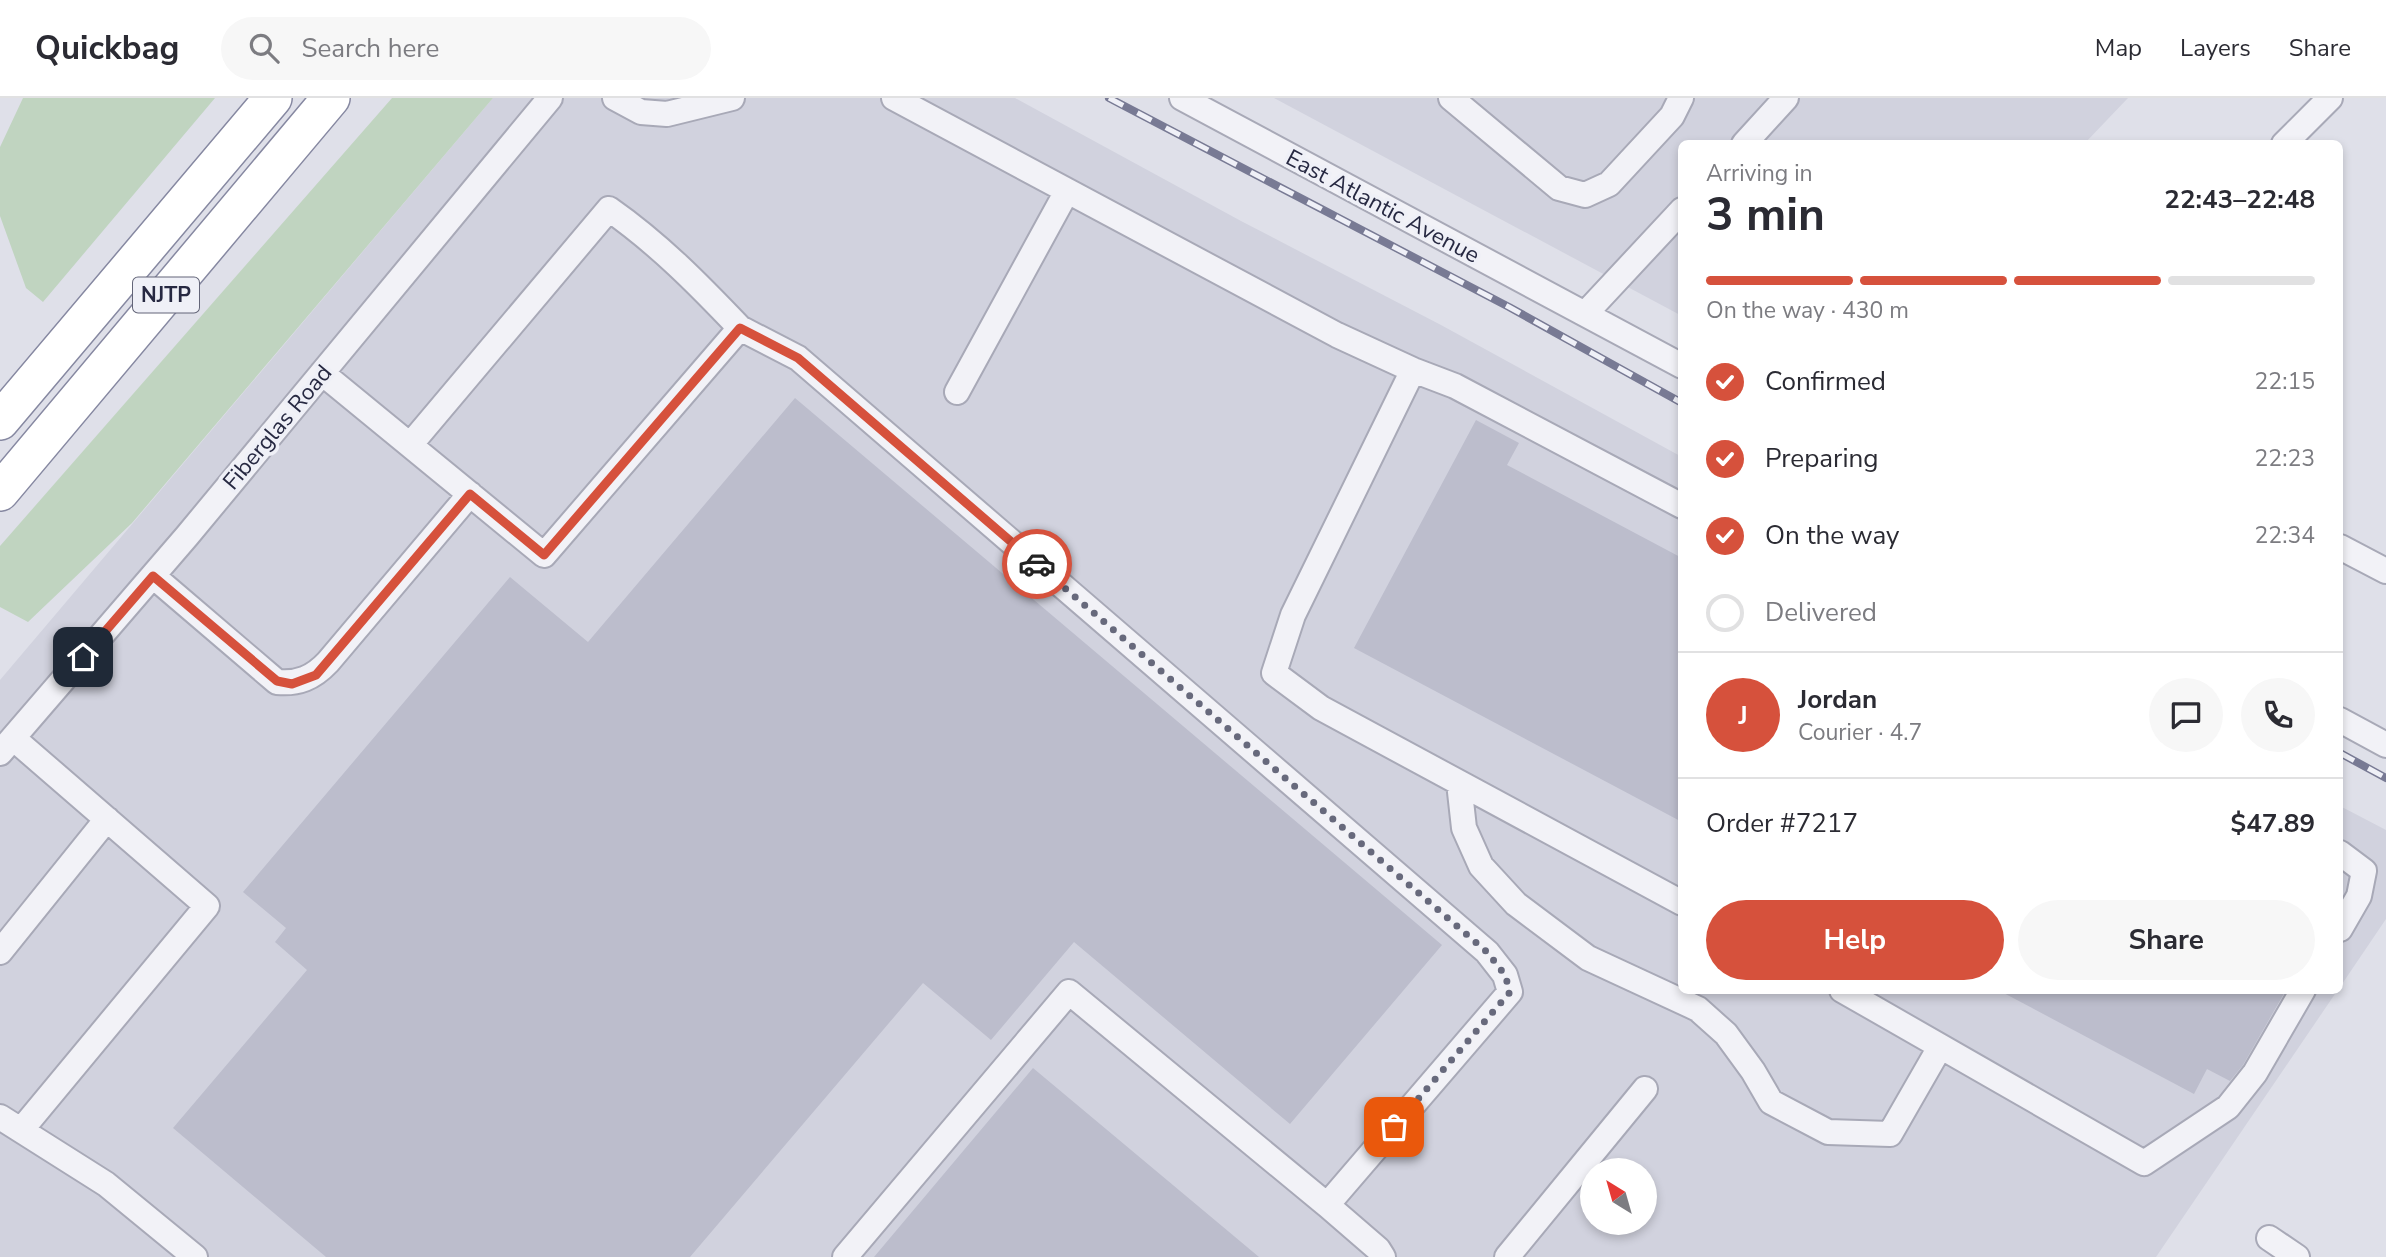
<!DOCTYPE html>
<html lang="en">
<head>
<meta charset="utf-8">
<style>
	body { margin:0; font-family:"Nunito Sans",sans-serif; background:#f7f7f7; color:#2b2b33; height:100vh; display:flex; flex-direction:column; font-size:26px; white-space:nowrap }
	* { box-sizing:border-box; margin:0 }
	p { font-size:23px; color:#7c7c81 }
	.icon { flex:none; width:38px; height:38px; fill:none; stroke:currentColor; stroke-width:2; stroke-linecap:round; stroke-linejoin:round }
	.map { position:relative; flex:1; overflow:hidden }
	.details { position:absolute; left:1678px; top:42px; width:665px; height:854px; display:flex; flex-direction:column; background:#fff; border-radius:10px; box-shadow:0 4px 10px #0003 }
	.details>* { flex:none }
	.needle { width:46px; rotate:323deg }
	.buttons { position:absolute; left:1580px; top:1060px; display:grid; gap:14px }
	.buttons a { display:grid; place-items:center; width:77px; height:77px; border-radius:50%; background:#fff; box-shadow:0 4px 10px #0003; font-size:35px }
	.pin { position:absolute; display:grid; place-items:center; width:60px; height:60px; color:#fff; margin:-30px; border-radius:14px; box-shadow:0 4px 10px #0006 }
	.courier { position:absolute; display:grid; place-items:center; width:70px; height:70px; margin:-35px; border:5px solid #d6513c; border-radius:50%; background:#fff; color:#222; box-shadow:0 2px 9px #0007 }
	.summary em { font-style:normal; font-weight:700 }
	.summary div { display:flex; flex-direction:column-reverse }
	.summary { display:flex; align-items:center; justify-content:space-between; height:119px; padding:0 28px }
	h1 { font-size:46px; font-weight:700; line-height:52px }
	.bar { display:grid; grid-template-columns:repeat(4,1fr); gap:10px 7px; align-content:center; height:84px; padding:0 28px }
	.bar i { height:9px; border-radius:5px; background:#e1e1e2 }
	.bar .current { background:#d6513c }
	.bar p { grid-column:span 4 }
	.line { display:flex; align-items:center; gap:18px; padding:0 28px; border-top:2px solid #e1e1e2 }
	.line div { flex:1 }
	.round { display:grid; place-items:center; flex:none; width:74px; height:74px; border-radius:37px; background:#f7f7f7 }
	ol { padding:0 28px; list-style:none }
	li { display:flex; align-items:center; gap:21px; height:77px }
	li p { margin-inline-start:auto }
	li .icon { padding:7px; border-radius:50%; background:#d6513c; color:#fff; stroke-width:4 }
	li:last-child { color:#7c7c81 }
	li i { width:38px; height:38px; border:4px solid #e1e1e2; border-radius:50% }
	.primary-button { display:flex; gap:14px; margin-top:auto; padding:14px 28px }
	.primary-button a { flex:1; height:80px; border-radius:42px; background:#d6513c; color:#fff; font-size:28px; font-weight:700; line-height:80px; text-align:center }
	.primary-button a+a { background:#f7f7f7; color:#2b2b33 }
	header { display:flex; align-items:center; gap:42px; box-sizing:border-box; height:98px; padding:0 35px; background:#fff; border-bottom:2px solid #e1e1e2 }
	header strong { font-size:33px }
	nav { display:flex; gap:38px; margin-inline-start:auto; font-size:24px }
	.search { width:490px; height:63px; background:#f7f7f7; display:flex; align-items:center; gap:18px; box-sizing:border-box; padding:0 24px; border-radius:38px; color:#7c7c81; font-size:26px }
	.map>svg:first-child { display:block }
	.built { fill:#d1d2de; fill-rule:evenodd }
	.green { fill:#c0d4c0 }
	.building { fill:#bcbdcc }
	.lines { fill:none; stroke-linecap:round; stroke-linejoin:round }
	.minor-casing { stroke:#a8a9b7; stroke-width:28 }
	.highway-casing { stroke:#8688a1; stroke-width:40 }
	.minor { stroke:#f2f2f7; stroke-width:24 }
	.highway { stroke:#fff; stroke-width:37 }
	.rail-casing { stroke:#787a94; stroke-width:8 }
	.rail { stroke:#eff0f7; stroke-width:5; stroke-dasharray:16; stroke-linecap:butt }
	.done { stroke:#67697c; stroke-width:7; stroke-dasharray:0 12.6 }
	.route { stroke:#d6513c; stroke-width:9 }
	.labels { text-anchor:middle; stroke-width:7; stroke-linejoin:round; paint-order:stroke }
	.shield { fill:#eff0f7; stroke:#636578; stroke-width:2 }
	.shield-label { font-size:21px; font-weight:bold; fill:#272942 }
	.street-label { font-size:23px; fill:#272942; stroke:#eff0f7 }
</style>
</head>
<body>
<header>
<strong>Quickbag</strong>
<div class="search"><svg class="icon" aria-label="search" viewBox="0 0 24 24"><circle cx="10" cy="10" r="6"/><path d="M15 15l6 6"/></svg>Search here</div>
<nav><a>Map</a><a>Layers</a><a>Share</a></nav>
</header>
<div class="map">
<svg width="2386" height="1159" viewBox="0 0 2386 1159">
	<rect width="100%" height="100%" fill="#dfe0e9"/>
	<path class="built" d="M493,0H1015L1241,123L1441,227L1682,359V892L2337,893L2156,1159H0V582ZM1592,1073H1645V1125H1592Z
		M1274,0H2128L2085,45L1682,46V218Z
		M2340,708L2386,732V821L2340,889Z"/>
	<path class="green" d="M23,0H215L43,204L26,190L0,118V49Z
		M392,0H493L132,425L28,524L0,509V448Z"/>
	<path class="building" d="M795,300L1442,847L1290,1026L1074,844L991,942L923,885L690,1159H326L173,1030L307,872L275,844L286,830L243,794L510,479L588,544Z
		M1476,322L1519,345L1507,367L1682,460V724L1354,550Z
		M1998,892H2286L2243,967L2230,983L2207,971L2194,996Z
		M1033,970L1259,1159H874Z"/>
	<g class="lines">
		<g class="minor-casing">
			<path id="minor" d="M615,0L641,14L667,16L732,0
				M894,0L1337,237L1413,272L1455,288L1682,408
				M1182,0L1682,268
				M1451,0L1559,90L1585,97L1609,86L1672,18L1681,0
				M1744,46L1786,0
				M2284,46L2330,0
				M1585,216L1682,112
				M1413,272L1293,517L1274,575L1321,610L1682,805
				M322,275L544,457L740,230L798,260L1487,854L1505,877L1510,894L1327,1107L1378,1151L1383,1159
				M957,294L1067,93
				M410,347L609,111C659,146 699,187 740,230
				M2340,449L2386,473
				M153,478L277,584C298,586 313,580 328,564L470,396
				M2340,622L2386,647
				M13,640L207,808L22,1031
				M0,655L187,438L550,0
				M1459,685L1464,730L1481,768L1516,806L1588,860L1698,911L1726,936L1753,973L1771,1004L1828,1034L1890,1036L1940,949
				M2340,755L2364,773L2359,798L2340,831
				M0,854L107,721
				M1842,892L2144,1065L2228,1009L2255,975L2303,892
				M0,1019L106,1086L195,1159
				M2269,1140L2297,1159
				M845,1159L1069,894L1327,1107
				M1507,1159L1645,991"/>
		</g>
		<g class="highway-casing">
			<path id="highway" d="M0,323L273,0
				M0,394L331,0"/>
		</g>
		<use href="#minor" class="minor"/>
		<use href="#highway" class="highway"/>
		<g class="rail-casing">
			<path id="rail" d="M1109,0L1509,209L1682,305
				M2340,655L2386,680"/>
		</g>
		<use href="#rail" class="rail"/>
	</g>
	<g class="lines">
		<path class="done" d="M1037,466L1487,854L1505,877L1510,894L1394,1029"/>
		<path class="route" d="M83,559L153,478L277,583L292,586L316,577L470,396L544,457L740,230L798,260L1037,466"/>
	</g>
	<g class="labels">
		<rect class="shield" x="133" y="179.5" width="66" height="35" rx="5"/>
		<g class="shield-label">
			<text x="166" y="204">NJTP</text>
		</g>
		<g class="street-label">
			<text transform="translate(1383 108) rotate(28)" y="8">East Atlantic Avenue</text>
			<text transform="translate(277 329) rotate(-50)" y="8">Fiberglas Road</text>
		</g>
	</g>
</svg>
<div class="buttons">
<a><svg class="needle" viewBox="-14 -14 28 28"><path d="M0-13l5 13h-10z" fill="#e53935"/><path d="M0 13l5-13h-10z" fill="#7c7c81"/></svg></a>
</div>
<div class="pin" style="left:1394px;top:1029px;background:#ea580c"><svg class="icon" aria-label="bag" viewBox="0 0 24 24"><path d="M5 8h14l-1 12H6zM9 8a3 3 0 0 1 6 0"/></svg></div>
<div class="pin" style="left:83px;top:559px;background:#1f2937"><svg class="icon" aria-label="home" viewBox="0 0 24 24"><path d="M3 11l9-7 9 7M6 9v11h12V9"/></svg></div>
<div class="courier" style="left:1037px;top:466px"><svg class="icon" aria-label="car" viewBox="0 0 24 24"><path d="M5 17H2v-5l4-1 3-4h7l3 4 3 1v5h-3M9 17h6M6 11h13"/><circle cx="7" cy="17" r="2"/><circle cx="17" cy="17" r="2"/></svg></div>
<section class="details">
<div class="summary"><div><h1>3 min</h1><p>Arriving in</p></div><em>22:43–22:48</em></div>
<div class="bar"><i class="current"></i><i class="current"></i><i class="current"></i><i></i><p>On the way · 430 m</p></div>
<ol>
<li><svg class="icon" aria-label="check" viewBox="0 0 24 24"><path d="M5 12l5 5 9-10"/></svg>Confirmed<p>22:15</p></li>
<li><svg class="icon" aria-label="check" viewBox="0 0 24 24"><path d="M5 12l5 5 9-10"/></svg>Preparing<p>22:23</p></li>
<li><svg class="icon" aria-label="check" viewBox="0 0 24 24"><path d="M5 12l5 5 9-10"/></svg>On the way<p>22:34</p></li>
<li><i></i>Delivered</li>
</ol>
<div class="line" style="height:126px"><b class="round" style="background:#d6513c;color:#fff">J</b><div><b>Jordan</b><p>Courier · 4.7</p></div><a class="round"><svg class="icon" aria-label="chat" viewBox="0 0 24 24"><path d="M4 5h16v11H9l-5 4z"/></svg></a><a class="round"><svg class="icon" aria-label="phone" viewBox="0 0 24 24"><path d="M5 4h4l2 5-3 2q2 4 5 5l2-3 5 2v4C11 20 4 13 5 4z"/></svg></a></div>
<div class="line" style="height:91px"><div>Order #7217</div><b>$47.89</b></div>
<div class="primary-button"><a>Help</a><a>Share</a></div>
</section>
</div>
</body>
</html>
